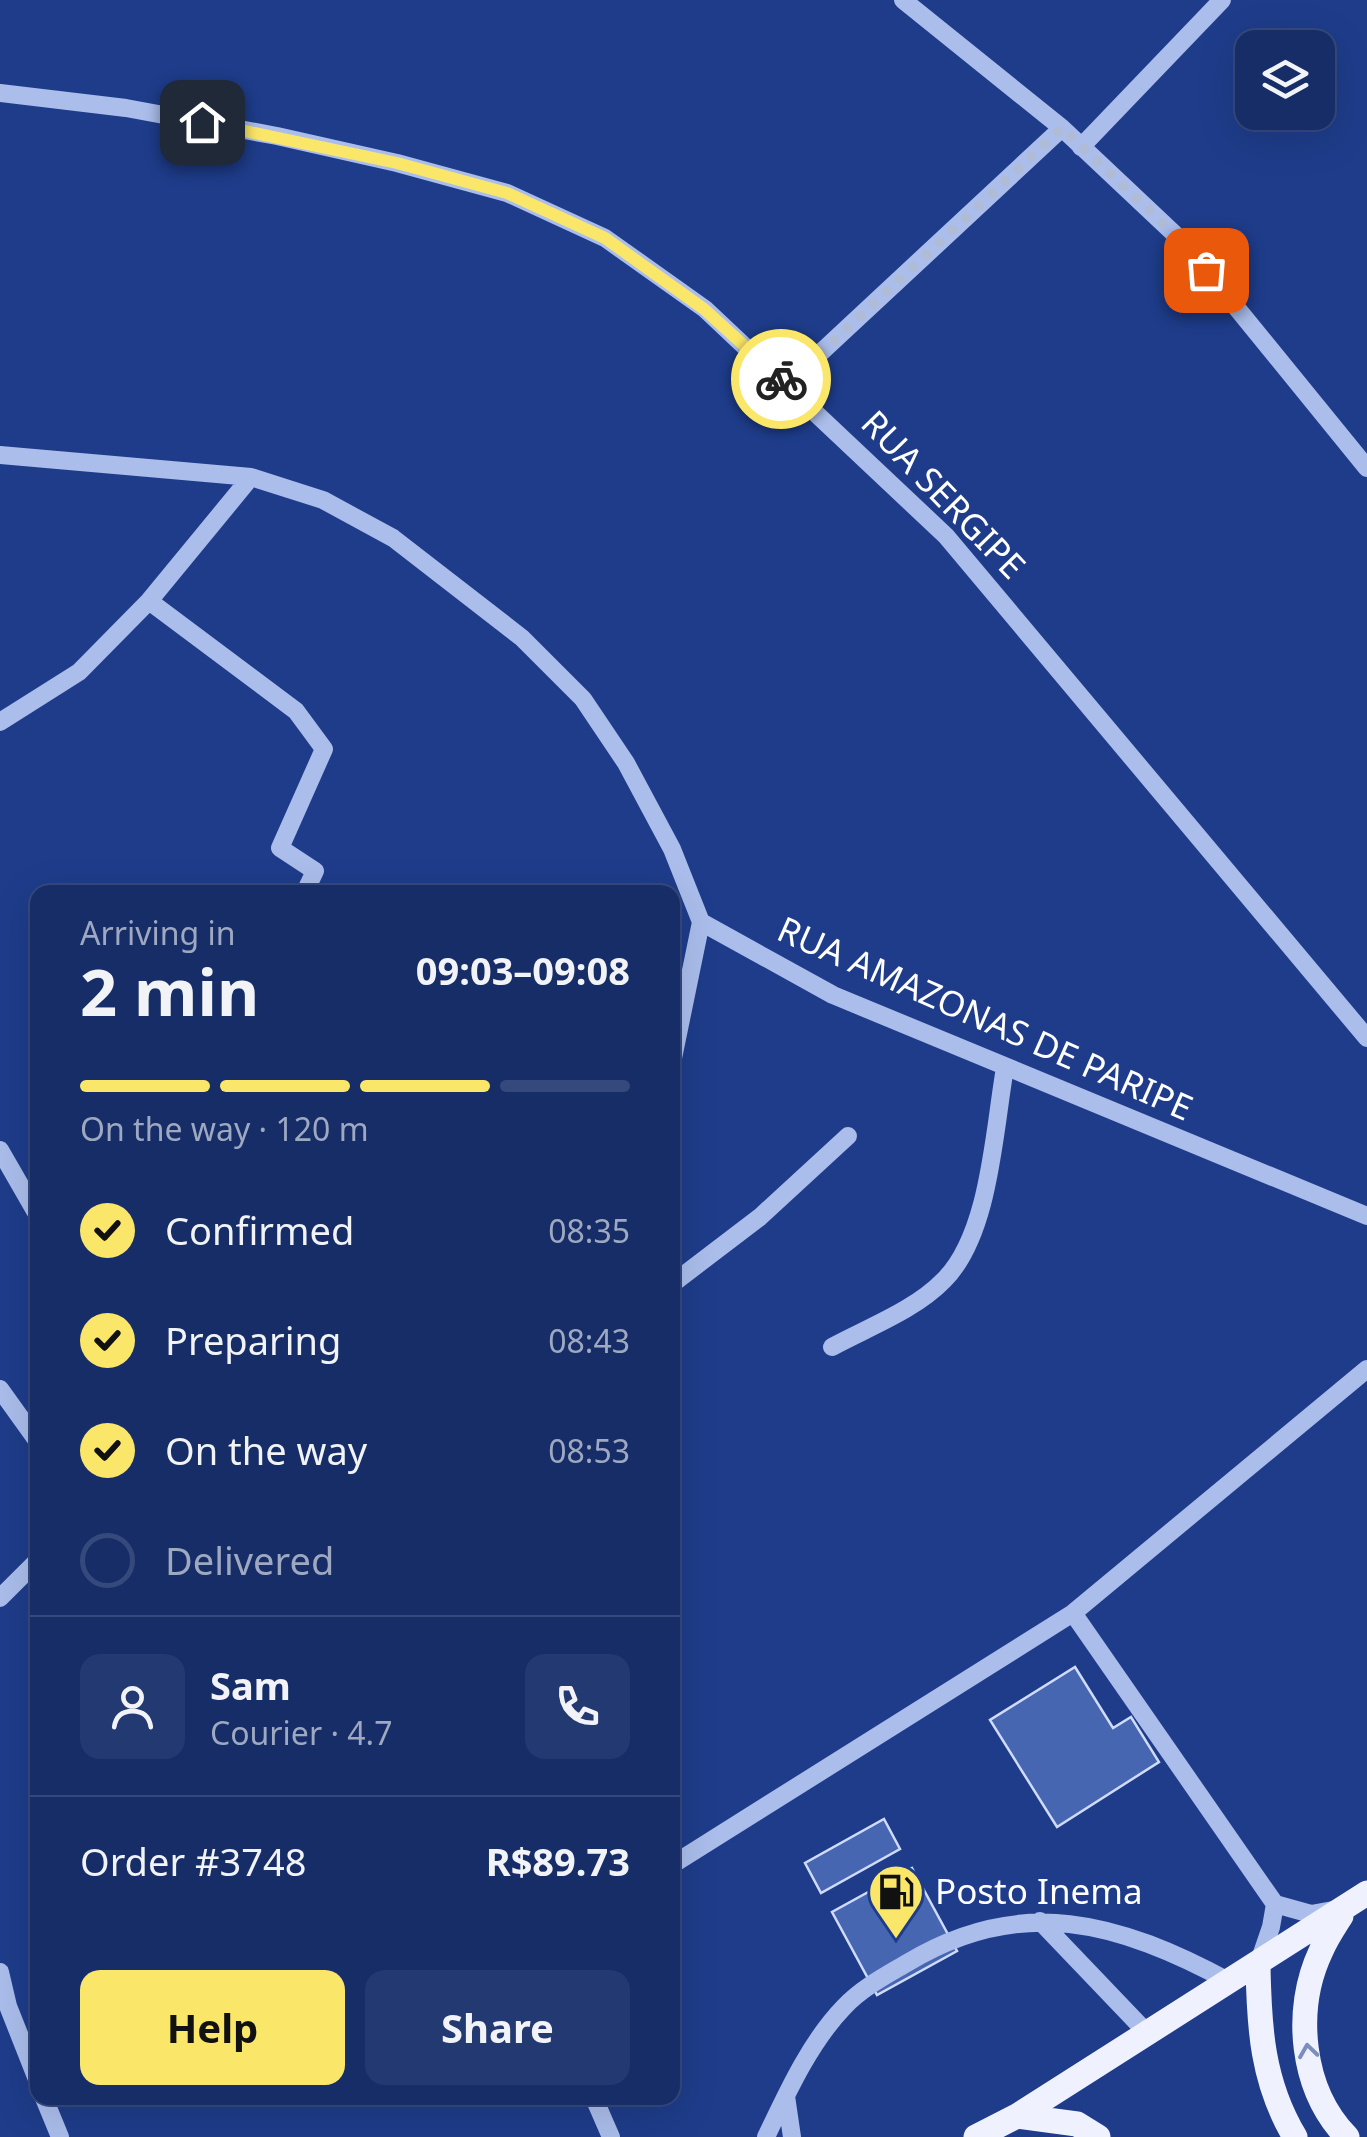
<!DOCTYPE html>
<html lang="en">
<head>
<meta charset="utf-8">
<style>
	body { margin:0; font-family:"Noto Sans",sans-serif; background:#233971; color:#f1f3f6; height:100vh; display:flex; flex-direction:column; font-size:38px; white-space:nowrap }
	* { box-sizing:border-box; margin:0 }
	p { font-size:32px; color:#9ea8c0 }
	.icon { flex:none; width:55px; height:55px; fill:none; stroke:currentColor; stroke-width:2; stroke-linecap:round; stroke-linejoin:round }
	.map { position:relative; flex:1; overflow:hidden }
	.sheet { position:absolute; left:30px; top:885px; width:650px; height:1220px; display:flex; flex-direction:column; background:#162d68; border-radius:20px; box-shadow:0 10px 40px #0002,0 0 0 2px #35497c }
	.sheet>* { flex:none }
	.buttons { position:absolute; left:1235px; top:30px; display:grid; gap:20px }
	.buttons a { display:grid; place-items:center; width:100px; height:100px; border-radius:20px; background:#162d68; box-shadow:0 10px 40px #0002,0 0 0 2px #35497c; font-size:50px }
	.pin { position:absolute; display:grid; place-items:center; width:85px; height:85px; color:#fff; margin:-42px; border-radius:20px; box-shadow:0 5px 15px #0006 }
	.courier { position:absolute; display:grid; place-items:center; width:100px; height:100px; margin:-50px; border:8px solid #fae769; border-radius:50%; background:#fff; color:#222; box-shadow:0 2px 12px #0007 }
	.headline em { font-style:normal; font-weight:700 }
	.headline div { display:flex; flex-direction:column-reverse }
	.headline { display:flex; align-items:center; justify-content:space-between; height:170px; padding:0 50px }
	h1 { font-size:65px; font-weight:700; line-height:75px }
	.bar { display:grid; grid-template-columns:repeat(4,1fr); gap:15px 10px; align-content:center; height:120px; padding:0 50px }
	.bar i { height:12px; border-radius:8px; background:#35497c }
	.bar .on { background:#fae769 }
	.bar p { grid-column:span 4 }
	.line { display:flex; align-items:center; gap:25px; padding:0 50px; border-top:2px solid #35497c }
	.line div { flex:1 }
	.round { display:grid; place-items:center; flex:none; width:105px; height:105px; border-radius:20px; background:#233971 }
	ol { padding:0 50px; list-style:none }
	li { display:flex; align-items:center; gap:30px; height:110px }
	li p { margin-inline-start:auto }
	li .icon { padding:10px; border-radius:50%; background:#fae769; color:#111; stroke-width:4 }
	li:last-child { color:#9ea8c0 }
	li i { width:55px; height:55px; border:5px solid #35497c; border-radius:50% }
	.action { display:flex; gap:20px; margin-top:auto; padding:20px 50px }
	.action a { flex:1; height:115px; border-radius:20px; background:#fae769; color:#111; font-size:40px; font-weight:700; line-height:115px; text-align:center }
	.action a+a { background:#233971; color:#f1f3f6 }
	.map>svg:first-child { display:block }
	.building { fill:#4766b2; stroke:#cfdbf8; stroke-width:2.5 }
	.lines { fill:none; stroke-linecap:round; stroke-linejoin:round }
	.minor { stroke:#aabdeb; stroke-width:18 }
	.major { stroke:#eff2fe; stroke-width:25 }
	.oneway { stroke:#7c8ebe }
	.done { stroke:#b0bbd6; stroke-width:10; stroke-dasharray:0 18 }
	.route { stroke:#fae769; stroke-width:12 }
	.labels { text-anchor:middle; stroke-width:9; stroke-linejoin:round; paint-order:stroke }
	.street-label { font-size:35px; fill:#fff; stroke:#1e3c8a }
	.poi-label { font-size:35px; fill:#fff; stroke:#1e3c8a; text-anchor:start }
</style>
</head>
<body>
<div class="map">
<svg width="1367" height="2137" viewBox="0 0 1367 2137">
	<rect width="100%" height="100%" fill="#1e3c8a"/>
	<path class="building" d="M1075,1667L1113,1728L1131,1717L1159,1762L1057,1827L990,1720Z
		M884,1819L900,1849L821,1893L805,1863Z
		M912,1868L957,1951L877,1995L832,1912Z"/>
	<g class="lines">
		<path class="minor" d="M903,0L1062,128L1183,242L1367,468
			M0,93L126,108L277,136L397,163L507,193L605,238L705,309L946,536L1367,1038
			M1081,147L1222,0
			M787,384L1062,128
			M0,455L251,477L323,500L393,538L522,638L583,699L626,763L672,849L701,922L833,995L1367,1216
			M149,601L296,711L324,749L280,848L315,871L305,892
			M0,722L79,672L149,601L251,477
			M672,1063L701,922
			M0,1150L38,1216
			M672,1284L760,1217L848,1136
			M832,1347C869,1327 915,1310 944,1280C990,1234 994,1130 1005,1068
			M0,1389L38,1442
			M0,1598L38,1560
			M1073,1613L1275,1904
			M672,1865L1073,1613L1367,1369
			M1275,1904L1311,1914L1333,1910
			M1040,1921L1148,2034
			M1259,1962L1271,1927L1275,1904
			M0,1972L8,2006L38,2082
			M786,2096L792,2137
			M44,2098L60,2137
			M594,2098L611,2137
			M766,2137C787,2093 810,2042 844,2007C862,1988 885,1976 907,1963C1021,1894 1119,1922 1230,1982"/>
		<path class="major" d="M1341,1916C1334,1927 1326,1939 1321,1951C1293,2010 1301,2090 1347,2137
			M1258,1965C1259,2027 1262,2082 1295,2137
			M1017,2116L1077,2124L1098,2137
			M976,2137L1017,2116L1367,1893"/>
	</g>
	<defs><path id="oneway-chevron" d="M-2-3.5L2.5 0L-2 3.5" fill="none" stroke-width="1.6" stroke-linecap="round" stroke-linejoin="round" transform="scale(2.5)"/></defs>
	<use class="oneway" href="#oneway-chevron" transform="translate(1308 2051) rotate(-98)"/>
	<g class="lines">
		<path class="done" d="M781,379L788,384L1062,128L1183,242L1206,270"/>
		<path class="route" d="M202,122L397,163L507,193L605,238L704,309L781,379"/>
	</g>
	<defs>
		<g id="fuel-pin" transform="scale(2.875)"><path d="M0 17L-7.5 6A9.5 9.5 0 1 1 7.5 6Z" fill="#fae769" stroke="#1e3c8a"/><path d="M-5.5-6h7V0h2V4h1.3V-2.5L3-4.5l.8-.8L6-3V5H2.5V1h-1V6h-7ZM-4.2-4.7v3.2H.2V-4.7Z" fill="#111"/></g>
	</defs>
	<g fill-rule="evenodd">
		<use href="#fuel-pin" x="896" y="1892"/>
	</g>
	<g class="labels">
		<g class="street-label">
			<text transform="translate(943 495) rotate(46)" y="12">RUA SERGIPE</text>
			<text transform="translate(985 1019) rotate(24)" y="12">RUA AMAZONAS DE PARIPE</text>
		</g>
		<g class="poi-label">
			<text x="935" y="1904">Posto Inema</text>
		</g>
	</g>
</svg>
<div class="buttons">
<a><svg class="icon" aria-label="layers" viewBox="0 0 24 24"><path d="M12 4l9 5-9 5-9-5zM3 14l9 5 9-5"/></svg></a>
</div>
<div class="pin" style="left:1206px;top:270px;background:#ea580c"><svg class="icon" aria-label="bag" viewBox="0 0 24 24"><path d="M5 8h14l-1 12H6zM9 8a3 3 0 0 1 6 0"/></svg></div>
<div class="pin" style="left:202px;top:122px;background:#1f2937"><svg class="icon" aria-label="home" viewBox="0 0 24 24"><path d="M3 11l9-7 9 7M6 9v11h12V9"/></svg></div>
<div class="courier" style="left:781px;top:379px"><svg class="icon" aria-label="bike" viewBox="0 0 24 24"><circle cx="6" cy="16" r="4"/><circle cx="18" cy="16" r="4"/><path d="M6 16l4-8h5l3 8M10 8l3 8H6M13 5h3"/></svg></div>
<section class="sheet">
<div class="headline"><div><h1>2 min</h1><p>Arriving in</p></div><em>09:03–09:08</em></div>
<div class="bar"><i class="on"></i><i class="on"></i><i class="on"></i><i></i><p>On the way · 120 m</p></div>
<ol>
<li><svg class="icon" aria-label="check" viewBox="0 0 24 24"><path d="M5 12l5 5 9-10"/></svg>Confirmed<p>08:35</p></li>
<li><svg class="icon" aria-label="check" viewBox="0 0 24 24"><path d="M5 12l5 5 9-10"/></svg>Preparing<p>08:43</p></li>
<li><svg class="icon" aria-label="check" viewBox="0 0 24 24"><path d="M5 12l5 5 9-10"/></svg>On the way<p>08:53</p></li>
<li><i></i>Delivered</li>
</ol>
<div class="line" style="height:180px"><a class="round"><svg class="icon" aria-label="person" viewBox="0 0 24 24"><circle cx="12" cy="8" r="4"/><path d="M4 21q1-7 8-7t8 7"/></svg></a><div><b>Sam</b><p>Courier · 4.7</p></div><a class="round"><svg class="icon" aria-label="phone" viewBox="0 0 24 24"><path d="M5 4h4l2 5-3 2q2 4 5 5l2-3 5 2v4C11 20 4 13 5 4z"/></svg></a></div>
<div class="line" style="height:130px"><div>Order #3748</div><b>R$89.73</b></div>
<div class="action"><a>Help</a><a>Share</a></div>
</section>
</div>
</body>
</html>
